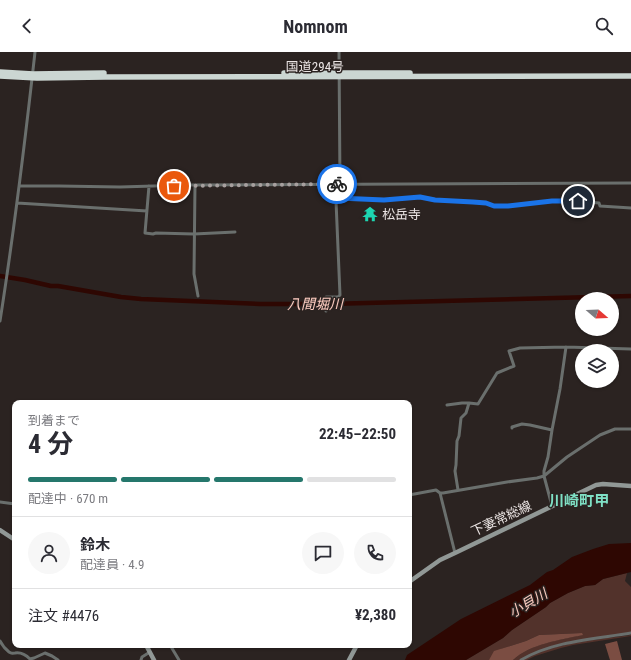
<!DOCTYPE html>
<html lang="ja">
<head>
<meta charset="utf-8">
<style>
	body { margin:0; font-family:"Roboto Condensed","Noto Sans JP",sans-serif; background:#f7f7f7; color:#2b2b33; height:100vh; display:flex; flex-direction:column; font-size:15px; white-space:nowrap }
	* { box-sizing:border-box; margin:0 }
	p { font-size:13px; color:#7c7c81 }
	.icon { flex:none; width:22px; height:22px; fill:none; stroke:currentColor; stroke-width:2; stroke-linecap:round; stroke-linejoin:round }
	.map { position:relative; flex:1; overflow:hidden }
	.sheet { position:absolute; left:12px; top:348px; width:400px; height:248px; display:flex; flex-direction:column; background:#fff; border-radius:8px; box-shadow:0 1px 3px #0004 }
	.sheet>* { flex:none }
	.needle { width:26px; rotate:109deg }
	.fabs { position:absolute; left:575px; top:240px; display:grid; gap:8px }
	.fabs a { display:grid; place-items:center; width:44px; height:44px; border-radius:50%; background:#fff; box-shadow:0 1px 3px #0004; font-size:20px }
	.pin { position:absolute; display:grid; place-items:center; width:34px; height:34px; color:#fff; margin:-17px; border:2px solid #fff; border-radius:50%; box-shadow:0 1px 4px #0007 }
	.courier { position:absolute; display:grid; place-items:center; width:40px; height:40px; margin:-20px; border:3px solid #1a73e8; border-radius:50%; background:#fff; color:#222; box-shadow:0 1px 5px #0007 }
	.head em { font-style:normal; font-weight:700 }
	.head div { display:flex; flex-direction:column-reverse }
	.head { display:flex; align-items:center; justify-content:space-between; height:68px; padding:0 16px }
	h1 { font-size:26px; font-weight:700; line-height:30px }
	.bar { display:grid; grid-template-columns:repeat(4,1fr); gap:6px 4px; align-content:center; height:48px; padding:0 16px }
	.bar i { height:5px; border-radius:3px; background:#e1e1e2 }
	.bar .current { background:#25776c }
	.bar p { grid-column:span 4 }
	.line { display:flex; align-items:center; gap:10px; padding:0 16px; border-top:1px solid #e1e1e2 }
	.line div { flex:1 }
	.round { display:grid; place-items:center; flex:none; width:42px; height:42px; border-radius:21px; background:#f7f7f7 }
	header { display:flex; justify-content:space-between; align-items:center; height:52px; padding:0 16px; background:#fff; font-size:18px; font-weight:700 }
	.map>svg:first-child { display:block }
	.green { fill:#52322b }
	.forest { fill:#7b4d42 }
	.water { fill:#2e0702 }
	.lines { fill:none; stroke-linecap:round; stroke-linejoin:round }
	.river { stroke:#2e0702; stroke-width:4.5 }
	.street { stroke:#6a6f6d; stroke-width:3 }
	.secondary { stroke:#919896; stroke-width:4.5 }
	.highway { stroke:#cbd6d2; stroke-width:5.5 }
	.done { stroke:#a7a09f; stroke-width:4; stroke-dasharray:0 7.2 }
	.route { stroke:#1a73e8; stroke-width:5 }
	.labels { text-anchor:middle; stroke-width:3; stroke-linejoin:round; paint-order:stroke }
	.street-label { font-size:13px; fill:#eae4e3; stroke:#2b2321 }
	.poi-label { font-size:13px; fill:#eae4e3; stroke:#2b2321; text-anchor:start }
	.water-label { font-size:14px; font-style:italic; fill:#fdccc0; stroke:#2b2321 }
	.quarter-label { font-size:15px; font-weight:bold; fill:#7fe0c5; stroke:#2b2321 }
</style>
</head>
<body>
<header><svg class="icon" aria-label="back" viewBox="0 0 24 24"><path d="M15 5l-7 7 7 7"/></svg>Nomnom<svg class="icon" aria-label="search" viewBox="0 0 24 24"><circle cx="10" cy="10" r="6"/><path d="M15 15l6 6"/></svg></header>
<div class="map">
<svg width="631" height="608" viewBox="0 0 631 608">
	<rect width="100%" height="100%" fill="#2b2321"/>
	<path class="green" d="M627,521L625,529L631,535V581L561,592L520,608H513C530,592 559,588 582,583L581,581L539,583L526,589L501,597L489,608H466L503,586L512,578L546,555L550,551L568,541L585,534L595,533L603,527Z
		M631,583V584L573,593L561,596L535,604L527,608H523C556,590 595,588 631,583Z"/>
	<path class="forest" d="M582,581L583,583C560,588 530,592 513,608H489L494,599L526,589L539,583Z
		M617,589L622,608H610L609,605L605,592Z"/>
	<path class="water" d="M631,491V520L603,527L595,533L585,534L568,541L550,551L546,555L512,578L503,586L466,608H405L407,603L461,567L530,533L547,520L553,518L572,505L593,497L609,492Z"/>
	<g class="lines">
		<path class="river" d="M0,224L25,228L51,234H58L121,245L141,247L260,252H328L631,244"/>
		<path class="street" d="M195,133L194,222L198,244
			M20,134H59L120,135L187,133L631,131
			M149,134L145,181L153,182L156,181L194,182L235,180
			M338,146L384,148L420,145L435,148L486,151L494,154H508L551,149L568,148L599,151L600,154L631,156
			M17,151L147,159
			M326,259V245H338L340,243L336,149C339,144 336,138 340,132L339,0
			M0,269C14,180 25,90 35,0
			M447,353L462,351H469
			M512,376V375L522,372L530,373L552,378
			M458,438L455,419L456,413L457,389L459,384L461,366L466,361L469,351L478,352L497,321L514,314L509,299L520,296L566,295L631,297
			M440,441L455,501
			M409,443L436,438L440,441H443L507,430L537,426L544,424L567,405L600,383L615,377H631
			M0,450L15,452
			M552,454L544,424V419L548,405L552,378L560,337L566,295
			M0,589C2,593 5,597 9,600C12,602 11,601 15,601C21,600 26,603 30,607L34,606L45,601L52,604L58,608
			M170,593L179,608
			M141,608L142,605L150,600
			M521,608C553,589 595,587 631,581"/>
		<path class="secondary" d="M0,478L15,488
			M409,530L440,508L455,501L596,433L603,432L631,434
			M146,593L154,608
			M349,608L357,593"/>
		<path class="highway" d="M0,20L33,22L104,21
			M284,21H410
			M0,24L37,26L105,25L631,24"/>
	</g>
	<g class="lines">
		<path class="done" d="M174,134L337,132"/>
		<path class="route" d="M337,132H340L338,136V146L384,148L420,145L435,148L473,150L486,151L494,154H508L552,149H578"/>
	</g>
	<defs>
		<g id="temple-bare" transform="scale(1.2)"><path d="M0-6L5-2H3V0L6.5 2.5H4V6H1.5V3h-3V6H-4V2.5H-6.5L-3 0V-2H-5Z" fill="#1dd5b1" stroke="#2b2321" stroke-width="2.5" paint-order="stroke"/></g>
	</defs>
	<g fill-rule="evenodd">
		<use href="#temple-bare" x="370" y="162"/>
	</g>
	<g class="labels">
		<g class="street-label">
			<text x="315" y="19">国道294号</text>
			<text transform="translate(501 466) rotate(-25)" y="5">下妻常総線</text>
		</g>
		<g class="poi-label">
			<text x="382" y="167">松岳寺</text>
		</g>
		<g class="water-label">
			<text x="315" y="257">八間堀川</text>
			<text transform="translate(528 551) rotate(-31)" y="5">小貝川</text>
		</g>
		<g class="quarter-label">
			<text x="579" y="454">川崎町甲</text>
		</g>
	</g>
</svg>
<div class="fabs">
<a><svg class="needle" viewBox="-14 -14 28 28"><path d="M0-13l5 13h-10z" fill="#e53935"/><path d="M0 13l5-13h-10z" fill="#7c7c81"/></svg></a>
<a><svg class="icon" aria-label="layers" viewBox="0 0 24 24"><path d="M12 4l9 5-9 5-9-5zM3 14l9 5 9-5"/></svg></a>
</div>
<div class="pin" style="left:174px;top:134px;background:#ea580c"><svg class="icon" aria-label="bag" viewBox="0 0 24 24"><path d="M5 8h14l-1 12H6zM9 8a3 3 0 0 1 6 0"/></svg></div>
<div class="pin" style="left:578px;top:149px;background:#1f2937"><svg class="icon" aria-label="home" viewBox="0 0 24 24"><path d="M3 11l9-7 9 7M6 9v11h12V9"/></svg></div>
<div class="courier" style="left:337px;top:132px"><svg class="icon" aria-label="bike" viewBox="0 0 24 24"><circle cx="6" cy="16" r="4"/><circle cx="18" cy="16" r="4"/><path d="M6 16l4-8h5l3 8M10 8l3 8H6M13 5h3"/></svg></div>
<section class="sheet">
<div class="head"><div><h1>4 分</h1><p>到着まで</p></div><em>22:45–22:50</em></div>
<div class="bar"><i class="current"></i><i class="current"></i><i class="current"></i><i></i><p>配達中 · 670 m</p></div>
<div class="line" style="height:72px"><a class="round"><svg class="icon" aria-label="person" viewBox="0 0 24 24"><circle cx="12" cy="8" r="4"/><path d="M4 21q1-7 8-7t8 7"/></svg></a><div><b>鈴木</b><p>配達員 · 4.9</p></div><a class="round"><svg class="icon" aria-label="chat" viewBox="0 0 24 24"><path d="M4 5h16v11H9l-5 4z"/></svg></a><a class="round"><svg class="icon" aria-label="phone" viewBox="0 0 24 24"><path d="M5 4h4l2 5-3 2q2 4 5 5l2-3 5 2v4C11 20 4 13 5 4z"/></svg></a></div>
<div class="line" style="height:52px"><div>注文 #4476</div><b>¥2,380</b></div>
</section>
</div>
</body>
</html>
